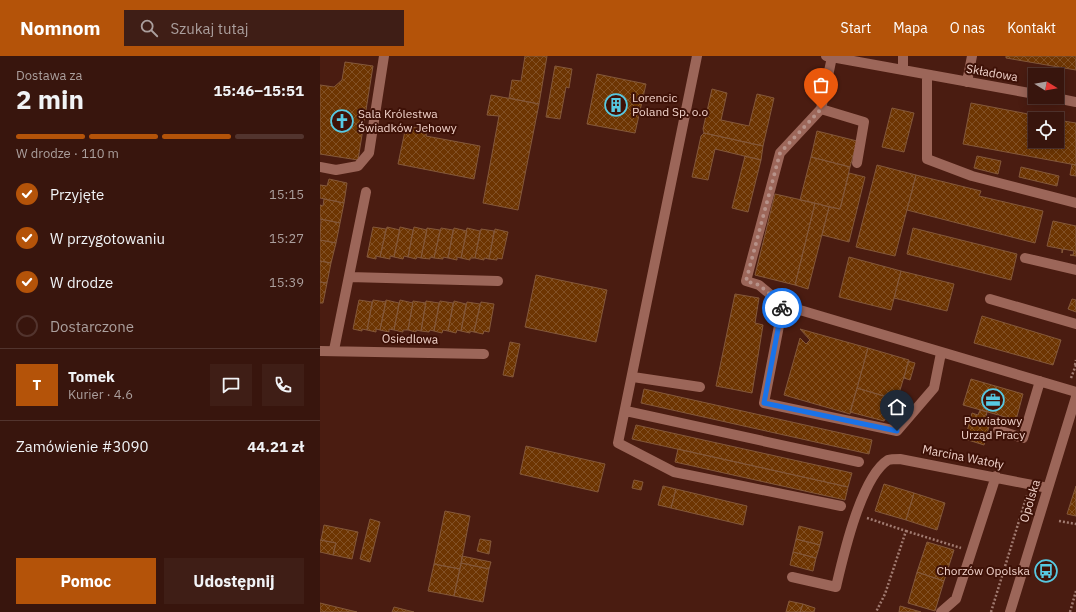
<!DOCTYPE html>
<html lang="pl">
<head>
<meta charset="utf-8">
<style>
	body { margin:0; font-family:"IBM Plex Sans",sans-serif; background:#3f1e16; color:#f1f3f6; height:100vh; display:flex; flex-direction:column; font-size:15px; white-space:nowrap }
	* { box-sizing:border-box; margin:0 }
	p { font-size:13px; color:#ab9f9d }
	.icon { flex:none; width:22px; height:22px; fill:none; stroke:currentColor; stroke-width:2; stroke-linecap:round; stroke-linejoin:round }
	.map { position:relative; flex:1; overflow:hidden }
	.sheet { display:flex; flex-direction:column; background:#38150d; width:320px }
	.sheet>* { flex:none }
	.needle { width:26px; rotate:101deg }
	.buttons { position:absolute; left:708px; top:12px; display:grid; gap:8px }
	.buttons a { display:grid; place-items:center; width:36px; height:36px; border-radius:0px; background:#38150d; box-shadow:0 2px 10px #0003,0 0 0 1px #52342e; font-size:20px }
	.pin { position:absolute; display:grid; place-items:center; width:34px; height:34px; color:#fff; margin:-41px -17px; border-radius:50% 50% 50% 0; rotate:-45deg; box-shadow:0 0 4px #0007 }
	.pin .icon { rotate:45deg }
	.courier { position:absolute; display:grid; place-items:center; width:40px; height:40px; margin:-20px; border:3px solid #1a73e8; border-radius:50%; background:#fff; color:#222; box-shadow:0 1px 5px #0007 }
	.head em { font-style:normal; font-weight:700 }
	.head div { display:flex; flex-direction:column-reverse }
	.head { display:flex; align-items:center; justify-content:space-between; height:68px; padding:0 16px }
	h1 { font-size:26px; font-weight:700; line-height:30px }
	.bar { display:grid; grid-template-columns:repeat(4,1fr); gap:6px 4px; align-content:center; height:48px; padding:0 16px }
	.bar i { height:5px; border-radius:3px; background:#52342e }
	.bar .on { background:#b45309 }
	.bar p { grid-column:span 4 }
	.line { display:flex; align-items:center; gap:10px; padding:0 16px; border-top:1px solid #52342e }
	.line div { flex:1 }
	.round { display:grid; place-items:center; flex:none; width:42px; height:42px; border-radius:0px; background:#3f1e16 }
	ol { padding:0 16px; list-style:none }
	li { display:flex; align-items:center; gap:12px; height:44px }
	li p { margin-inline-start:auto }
	li .icon { padding:4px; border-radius:50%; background:#b45309; color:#fff; stroke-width:4 }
	li:last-child { color:#ab9f9d }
	li i { width:22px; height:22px; border:2px solid #52342e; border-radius:50% }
	.button { display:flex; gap:8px; margin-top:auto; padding:8px 16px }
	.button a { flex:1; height:46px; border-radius:0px; background:#b45309; color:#fff; font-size:16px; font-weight:700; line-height:46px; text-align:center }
	.button a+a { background:#3f1e16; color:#f1f3f6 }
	header { display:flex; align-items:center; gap:24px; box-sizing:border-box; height:56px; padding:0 20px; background:#b45309; color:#fff }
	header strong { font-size:19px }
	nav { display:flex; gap:22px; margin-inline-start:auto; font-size:14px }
	.search { width:280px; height:36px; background:#3f1e16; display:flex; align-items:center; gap:10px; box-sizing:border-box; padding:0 14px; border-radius:0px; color:#ab9f9d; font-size:15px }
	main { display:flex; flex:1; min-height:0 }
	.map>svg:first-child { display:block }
	.building { fill:url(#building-cross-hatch); stroke:#84583a }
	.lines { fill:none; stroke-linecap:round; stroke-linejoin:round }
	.path { stroke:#a17b71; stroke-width:2.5; stroke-dasharray:2 2; stroke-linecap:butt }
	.minor { stroke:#9c6659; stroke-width:10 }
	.done { stroke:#b79289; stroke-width:4; stroke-dasharray:0 7.2 }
	.route { stroke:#1a73e8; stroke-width:5 }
	.labels { text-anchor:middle; stroke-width:4; stroke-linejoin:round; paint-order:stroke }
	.street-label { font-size:12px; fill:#f1d2ca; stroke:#3e1107 }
	.poi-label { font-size:12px; fill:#f1d2ca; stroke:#3e1107; text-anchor:start }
</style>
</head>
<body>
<header>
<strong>Nomnom</strong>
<div class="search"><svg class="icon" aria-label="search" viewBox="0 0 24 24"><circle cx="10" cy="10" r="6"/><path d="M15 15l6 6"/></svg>Szukaj tutaj</div>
<nav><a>Start</a><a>Mapa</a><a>O nas</a><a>Kontakt</a></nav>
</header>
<main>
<section class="sheet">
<div class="head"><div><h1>2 min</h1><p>Dostawa za</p></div><em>15:46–15:51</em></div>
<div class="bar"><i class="on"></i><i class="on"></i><i class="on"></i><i></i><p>W drodze · 110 m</p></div>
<ol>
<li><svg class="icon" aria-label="check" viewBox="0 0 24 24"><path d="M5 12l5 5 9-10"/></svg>Przyjęte<p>15:15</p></li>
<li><svg class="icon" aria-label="check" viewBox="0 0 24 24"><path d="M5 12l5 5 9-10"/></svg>W przygotowaniu<p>15:27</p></li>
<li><svg class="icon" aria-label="check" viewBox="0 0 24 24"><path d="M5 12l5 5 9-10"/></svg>W drodze<p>15:39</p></li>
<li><i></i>Dostarczone</li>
</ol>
<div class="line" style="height:72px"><b class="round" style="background:#b45309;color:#fff">T</b><div><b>Tomek</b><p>Kurier · 4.6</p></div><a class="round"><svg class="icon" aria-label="chat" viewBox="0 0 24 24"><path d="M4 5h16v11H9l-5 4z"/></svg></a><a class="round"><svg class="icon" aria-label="phone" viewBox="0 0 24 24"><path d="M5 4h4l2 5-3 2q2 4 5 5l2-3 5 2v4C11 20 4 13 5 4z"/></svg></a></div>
<div class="line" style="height:52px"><div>Zamówienie #3090</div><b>44.21 zł</b></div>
<div class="button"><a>Pomoc</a><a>Udostępnij</a></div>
</section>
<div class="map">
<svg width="756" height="556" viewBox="0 0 756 556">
	<defs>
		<pattern id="building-cross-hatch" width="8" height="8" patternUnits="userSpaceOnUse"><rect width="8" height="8" fill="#6d3502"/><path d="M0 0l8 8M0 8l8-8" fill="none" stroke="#825126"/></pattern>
	</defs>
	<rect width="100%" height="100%" fill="#4a1c11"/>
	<path class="building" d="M205,0H227L219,48L189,42L192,24L201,25Z
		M686,0H756V14L686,2Z
		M25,6L53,10L38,104L0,98V29L14,31L22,24Z
		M235,10L252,13L249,32L246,31L240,63L226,61Z
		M277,18L326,28L315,77L267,68Z
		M392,33L407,37L401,64L429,70L437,38L454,42L443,90L384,77L383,73Z
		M171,39L219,48L198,154L163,147L179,60L167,59Z
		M651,47L734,63H715V85H737V64L756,67V109L643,88Z
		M572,52L594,57L584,96L562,91Z
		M86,70L107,74L106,80L160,90L154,123L78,108Z
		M497,75L537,85L530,111L491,101Z
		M384,77L443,90L441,104L395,93L388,124L372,121L381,80Z
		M425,100L441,104L428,156L412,152Z
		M657,100L681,105L678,118L654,112Z
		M491,101L530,111L520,153L480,144Z
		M752,108L756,109V120L750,119Z
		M557,109L596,119L575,200L536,191Z
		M701,111L739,120L737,130L699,121Z
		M529,117L545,121L529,186L502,179L509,151L520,153Z
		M596,119L661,135L659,140L723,155L715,187L587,154Z
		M9,123L27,127L24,147L0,142V129L7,130Z
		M455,138L495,147L475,229L435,219Z
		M4,143L24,147L20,167L0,163V149L3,150Z
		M495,147L509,151L488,233L475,229Z
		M1,163L20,167L16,187L0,184Z
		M733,165L756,170V200L750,199H753L754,195L743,193L742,197V193L727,190Z
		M53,171L66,173L60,201L56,200V203L47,201Z
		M67,171L80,174L74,201L70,200V203L60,201Z
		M80,171L93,174L88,201L84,200L83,203L74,201Z
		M94,171L107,174L101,202L97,201L96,203L88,201Z
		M107,172L120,174L114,202L110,201V203L101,202Z
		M121,172L133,174L128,202L123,201V203L114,202Z
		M134,172L147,175L141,202L137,201V204L128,202Z
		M147,172L160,175L155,202H150V204L141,202Z
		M593,172L697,198L691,224L587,198Z
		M161,173L174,175L169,203L164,202V204L155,202Z
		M175,173L188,176L182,203L177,202V204L169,203Z
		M0,184L16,187L11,207L0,205Z
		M529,201L581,215L571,254L519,241Z
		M0,205L11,207L7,227L0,226Z
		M581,215L634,228L627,255L574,242Z
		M216,219L287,234L276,286L205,271Z
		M0,226L7,227L3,247H0Z
		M415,238L439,242L435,267L443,269L432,337L396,330Z
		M752,243L756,244V256L748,253Z
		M39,244L52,246L47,274L42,273V275L33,273Z
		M53,244L66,246L60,274L56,273V276L47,274Z
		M66,244L79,247L74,274L69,273V276L60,274Z
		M80,244L93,247L88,274H83V276L74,274Z
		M93,245L106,247L101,275L96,274V276L88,274Z
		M106,245L119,247L114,275L110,274L109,276L101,275Z
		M120,245L133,247L128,275L123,274L122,277L114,275Z
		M134,245L146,248L141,275L137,274L136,277L128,275Z
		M147,246L160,248L154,276L150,275V277L141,275Z
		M161,246L174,248L169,276L164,275L163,278L154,276Z
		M662,260L741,284L733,309L654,287Z
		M480,273L548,292L530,358L464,339L480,282L486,288L490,284Z
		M190,286L200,288L193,321L183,319Z
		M548,292L589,304L577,344L537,332Z
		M588,305L595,307L590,324L584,322Z
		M651,323L703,338L696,364L643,349Z
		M537,332L577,344L571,367L570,364L565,363L564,365L530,356Z
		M324,333L552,384L549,398L321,347Z
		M660,354L667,356L666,361L671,363L664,389L645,383L652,357L658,359Z
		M316,369L532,417L528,431L312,383Z
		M206,390L285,408L278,436L200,418Z
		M358,393L528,431L525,444L355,406Z
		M314,424L323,426L321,434L312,432Z
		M564,428L594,437L586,464L555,455Z
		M343,430L356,433L351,452L338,449Z
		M756,430V460L747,458Z
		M356,433L427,450L423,469L351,452Z
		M594,437L625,447L617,474L586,464Z
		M125,455L150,460L140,513L114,508Z
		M50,463L60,466L50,506L40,503Z
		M4,469L38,476L32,503L13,499L16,487L1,484Z
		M479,470L503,476L500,489L476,483Z
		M160,483L171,485L169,498L157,495Z
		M476,483L500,489L496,502L473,496Z
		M0,484L16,487L13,499L0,496Z
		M607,486L634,494L624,525L597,516Z
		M473,496L496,502L493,515L470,509Z
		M142,500L171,506L169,513L141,507Z
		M141,507L169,513L163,546L134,540Z
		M114,508L140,513L134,540L108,535Z
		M597,516L624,525L615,555L588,547Z
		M469,545L483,548L480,556H466Z
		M0,547L37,556H0Z
		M483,548L495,552L494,556H480Z
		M580,550L601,556H579Z
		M74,551L94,556H72Z"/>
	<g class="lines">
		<path class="path" d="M755,309L756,304
			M751,322L756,309
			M547,462L586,475L565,538L556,556
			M739,465L756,468
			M586,475L641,492
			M671,556L707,439
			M750,556L756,535"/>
		<path class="minor" d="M377,0L298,387L354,416L521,450
			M506,0L715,38
			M512,1L501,53L460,97L426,225L439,229L463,249L756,336
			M583,14V0
			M607,19V103L652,120L756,147
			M647,26L652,0
			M731,41L756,46
			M501,53L544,66L537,107
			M0,111L16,114L38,110L49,97L64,0
			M705,202L756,214
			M29,221L178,225
			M670,243L756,268
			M463,249L444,347L577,375L614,332L621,297
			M14,294L46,136
			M0,295L164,298
			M313,321L380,331
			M306,355L539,406
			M678,374L703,382L720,325
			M472,521L516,531C523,501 541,421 568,404C571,403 577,403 580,403L728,432
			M621,556L636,543L676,420
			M690,556L756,341"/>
	</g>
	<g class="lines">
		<path class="done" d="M462,252L463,249L439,229L426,225L460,97L501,53"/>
		<path class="route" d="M462,252L444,347L577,375"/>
	</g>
	<defs>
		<g id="building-ring" transform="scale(1.15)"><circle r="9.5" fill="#3e1107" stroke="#57c9e2" stroke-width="1.5"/><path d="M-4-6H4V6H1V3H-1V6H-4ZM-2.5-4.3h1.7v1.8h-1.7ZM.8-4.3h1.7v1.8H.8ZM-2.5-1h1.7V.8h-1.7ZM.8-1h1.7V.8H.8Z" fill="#57c9e2"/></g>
		<g id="church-ring" transform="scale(1.15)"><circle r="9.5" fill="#3e1107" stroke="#57c9e2" stroke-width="1.5"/><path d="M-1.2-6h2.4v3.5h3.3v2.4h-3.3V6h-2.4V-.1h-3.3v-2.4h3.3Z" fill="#57c9e2"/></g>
		<g id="office-ring" transform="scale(1.15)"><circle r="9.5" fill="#3e1107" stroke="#57c9e2" stroke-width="1.5"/><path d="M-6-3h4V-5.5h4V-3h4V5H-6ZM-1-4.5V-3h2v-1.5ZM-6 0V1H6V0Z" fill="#57c9e2"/></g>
		<g id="bus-ring" transform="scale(1.15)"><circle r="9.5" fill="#3e1107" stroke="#57c9e2" stroke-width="1.5"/><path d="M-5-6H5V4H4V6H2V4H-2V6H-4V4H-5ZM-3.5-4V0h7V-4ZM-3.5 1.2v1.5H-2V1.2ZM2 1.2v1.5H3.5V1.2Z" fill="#57c9e2"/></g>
	</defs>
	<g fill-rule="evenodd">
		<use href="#building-ring" x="296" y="49"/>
		<use href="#church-ring" x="22" y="65"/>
		<use href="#office-ring" x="673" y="344"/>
		<use href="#bus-ring" x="726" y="515"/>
	</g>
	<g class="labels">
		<g class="street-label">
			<text transform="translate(672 17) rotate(10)" y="4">Składowa</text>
			<text transform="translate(90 283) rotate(1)" y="4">Osiedlowa</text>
			<text transform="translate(643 401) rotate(11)" y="4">Marcina Watoły</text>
			<text transform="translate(710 445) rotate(-73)" y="4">Opolska</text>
		</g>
		<g class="poi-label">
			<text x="312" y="46">Lorencic<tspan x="312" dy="14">Poland Sp. o.o</tspan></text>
			<text x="38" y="62">Sala Królestwa<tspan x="38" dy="14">Świadków Jehowy</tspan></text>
			<text x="673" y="369" text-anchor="middle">Powiatowy<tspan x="673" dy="14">Urząd Pracy</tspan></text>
			<text x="710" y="519" text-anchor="end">Chorzów Opolska</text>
		</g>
	</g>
</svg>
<div class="buttons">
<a><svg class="needle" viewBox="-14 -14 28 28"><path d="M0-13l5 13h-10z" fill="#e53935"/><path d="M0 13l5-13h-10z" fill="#ab9f9d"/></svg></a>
<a><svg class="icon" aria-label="locate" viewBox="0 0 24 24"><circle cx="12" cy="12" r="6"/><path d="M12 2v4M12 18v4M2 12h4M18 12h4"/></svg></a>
</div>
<div class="pin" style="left:501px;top:53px;background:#ea580c"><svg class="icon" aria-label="bag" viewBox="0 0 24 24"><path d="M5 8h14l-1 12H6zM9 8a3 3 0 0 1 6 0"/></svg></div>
<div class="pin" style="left:577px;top:375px;background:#1f2937"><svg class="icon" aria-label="home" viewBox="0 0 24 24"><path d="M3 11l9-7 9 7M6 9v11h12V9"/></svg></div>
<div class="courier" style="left:462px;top:252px"><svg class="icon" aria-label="bike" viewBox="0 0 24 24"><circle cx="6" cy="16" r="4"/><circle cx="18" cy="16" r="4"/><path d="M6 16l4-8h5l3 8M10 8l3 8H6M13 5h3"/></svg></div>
</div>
</main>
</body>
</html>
